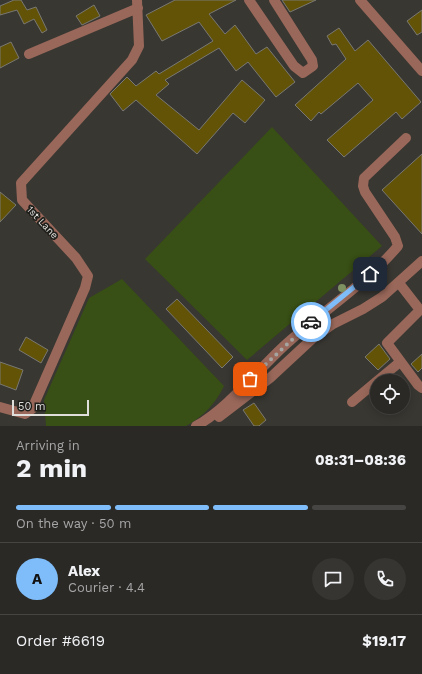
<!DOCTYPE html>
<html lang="en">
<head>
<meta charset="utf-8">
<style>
	body { margin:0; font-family:"Work Sans",sans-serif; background:#373532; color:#f1f3f6; height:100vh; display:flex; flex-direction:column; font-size:15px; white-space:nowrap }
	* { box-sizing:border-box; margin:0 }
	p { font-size:13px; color:#a6a6a7 }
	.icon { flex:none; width:22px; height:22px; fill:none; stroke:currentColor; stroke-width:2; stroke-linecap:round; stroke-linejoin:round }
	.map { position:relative; height:426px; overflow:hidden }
	.side { display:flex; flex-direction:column; background:#2b2926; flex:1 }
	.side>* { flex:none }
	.controls { position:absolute; left:370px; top:374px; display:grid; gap:8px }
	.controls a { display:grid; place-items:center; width:40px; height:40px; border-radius:50%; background:#2b2926; box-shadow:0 2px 10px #0003,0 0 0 1px #474543; font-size:20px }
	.scale { position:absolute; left:12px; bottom:10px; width:77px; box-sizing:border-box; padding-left:4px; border:2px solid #dfdedb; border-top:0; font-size:11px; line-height:14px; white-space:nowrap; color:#dfdedb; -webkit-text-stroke:3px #1f1f1c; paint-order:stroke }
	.pin { position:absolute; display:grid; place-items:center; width:34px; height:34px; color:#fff; margin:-17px; border-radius:8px; box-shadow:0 2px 6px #0006 }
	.courier { position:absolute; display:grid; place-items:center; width:40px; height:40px; margin:-20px; border:3px solid #7fbdfa; border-radius:50%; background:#fff; color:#222; box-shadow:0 1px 5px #0007 }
	.headline em { font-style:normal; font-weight:700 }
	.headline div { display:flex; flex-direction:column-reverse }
	.headline { display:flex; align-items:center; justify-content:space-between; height:68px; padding:0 16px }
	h1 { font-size:26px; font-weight:700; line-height:30px }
	.bar { display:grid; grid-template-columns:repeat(4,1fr); gap:6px 4px; align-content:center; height:48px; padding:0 16px }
	.bar i { height:5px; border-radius:3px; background:#474543 }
	.bar .active { background:#7fbdfa }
	.bar p { grid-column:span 4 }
	.line { display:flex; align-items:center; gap:10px; padding:0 16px; border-top:1px solid #474543 }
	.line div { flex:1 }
	.round { display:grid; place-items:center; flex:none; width:42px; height:42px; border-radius:21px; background:#373532 }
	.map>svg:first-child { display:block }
	.green { fill:#384f15 }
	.building { fill:#625307; stroke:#797872 }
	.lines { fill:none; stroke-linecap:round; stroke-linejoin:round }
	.minor { stroke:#99685a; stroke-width:10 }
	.tree { fill:#7e9261 }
	.done { stroke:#a5a4a0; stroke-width:4; stroke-dasharray:0 7.2 }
	.route { stroke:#7fbdfa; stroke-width:5 }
	.labels { text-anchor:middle; stroke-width:3.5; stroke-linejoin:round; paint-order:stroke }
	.street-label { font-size:10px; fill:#dfdedb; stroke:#1f1f1c }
</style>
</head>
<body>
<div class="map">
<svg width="422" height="426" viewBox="0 0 422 426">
	<rect width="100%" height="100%" fill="#393732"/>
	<path class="green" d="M272,127L382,246L247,360L145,259Z
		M122,279L224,386C215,404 204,416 186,426H46L44,400L89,298Z"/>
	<path class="building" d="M14,0H21L27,10L36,7L47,30L42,33L34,19L24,24L17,10L0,15V6Z
		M175,0H236L209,14L225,34L235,25L256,54L267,47L295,82L276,97L248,62L236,71L219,48L165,80L169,84L156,95L199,130L242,80L265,100L245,123L233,113L197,154L136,100L123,111L110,94L127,77L136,86L156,71L159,74L213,41L199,22L162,41L146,15Z
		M282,0H316L290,12Z
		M94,5L100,16L82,25L76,16Z
		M422,10V32L417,35L407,21Z
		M339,28L355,51L368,40L421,102L402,119L396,112L344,157L327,140L373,100L358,83L321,114L319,112L311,121L295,105L346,59L336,44L332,45L327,36Z
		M11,42L19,58L0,68V47Z
		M422,154V234L382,190Z
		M0,192L16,205L0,222Z
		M177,299L233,357L222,368L166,309Z
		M26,337L48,350L41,363L19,350Z
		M379,344L390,359L378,370L365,357Z
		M422,354V368L418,372L411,364Z
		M0,362L23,370L16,390L0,384Z
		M254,403L266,420L259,426H254L243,410Z"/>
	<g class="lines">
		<path class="minor" d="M249,0L294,66L303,73L313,66L312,60L274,0
			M360,0L422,71
			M29,54L138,8
			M399,283L420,310L387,343L418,385L422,388
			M377,381L400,362
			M352,402L377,381
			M0,407L25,414L32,409L85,288L88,276L76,258L22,200L21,183L132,60L139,46L137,0
			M219,417L270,378L312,339L333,324L363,309L382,297L422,261
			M196,426C226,410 258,370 284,346C321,312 365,285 398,246L395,237L365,192L363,186L364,178L406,138"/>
	</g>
	<g class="tree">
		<circle cx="342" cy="288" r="4"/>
		<circle cx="302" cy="315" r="4"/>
		<circle cx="310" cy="317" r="4"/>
		<circle cx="263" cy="375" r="4"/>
	</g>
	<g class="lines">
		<path class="done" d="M250,379L311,322"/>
		<path class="route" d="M311,322L370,274"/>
	</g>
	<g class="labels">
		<g class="street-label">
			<text transform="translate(43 222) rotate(47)" y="4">1st Lane</text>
		</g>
	</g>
</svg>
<div class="controls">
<a><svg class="icon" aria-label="locate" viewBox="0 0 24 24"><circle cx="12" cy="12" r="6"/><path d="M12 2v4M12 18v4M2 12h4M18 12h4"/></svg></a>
</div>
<div class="scale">50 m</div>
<div class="pin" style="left:250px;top:379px;background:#ea580c"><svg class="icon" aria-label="bag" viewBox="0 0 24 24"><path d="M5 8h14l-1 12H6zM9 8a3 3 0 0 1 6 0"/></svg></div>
<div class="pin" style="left:370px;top:274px;background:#1f2937"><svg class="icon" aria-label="home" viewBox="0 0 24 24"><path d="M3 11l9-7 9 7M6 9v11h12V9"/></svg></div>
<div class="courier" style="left:311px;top:322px"><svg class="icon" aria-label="car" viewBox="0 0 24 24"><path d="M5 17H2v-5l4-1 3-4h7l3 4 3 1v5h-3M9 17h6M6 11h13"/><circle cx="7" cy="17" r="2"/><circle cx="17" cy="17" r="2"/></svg></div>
</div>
<section class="side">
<div class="headline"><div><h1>2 min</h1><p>Arriving in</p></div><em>08:31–08:36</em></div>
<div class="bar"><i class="active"></i><i class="active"></i><i class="active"></i><i></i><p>On the way · 50 m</p></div>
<div class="line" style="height:72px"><b class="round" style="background:#7fbdfa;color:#111">A</b><div><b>Alex</b><p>Courier · 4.4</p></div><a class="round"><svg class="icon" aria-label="chat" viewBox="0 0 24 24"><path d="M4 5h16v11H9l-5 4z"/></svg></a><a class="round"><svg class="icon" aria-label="phone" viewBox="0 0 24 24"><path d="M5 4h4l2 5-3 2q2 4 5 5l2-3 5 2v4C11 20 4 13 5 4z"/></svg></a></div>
<div class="line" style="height:52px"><div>Order #6619</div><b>$19.17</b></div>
</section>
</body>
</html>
